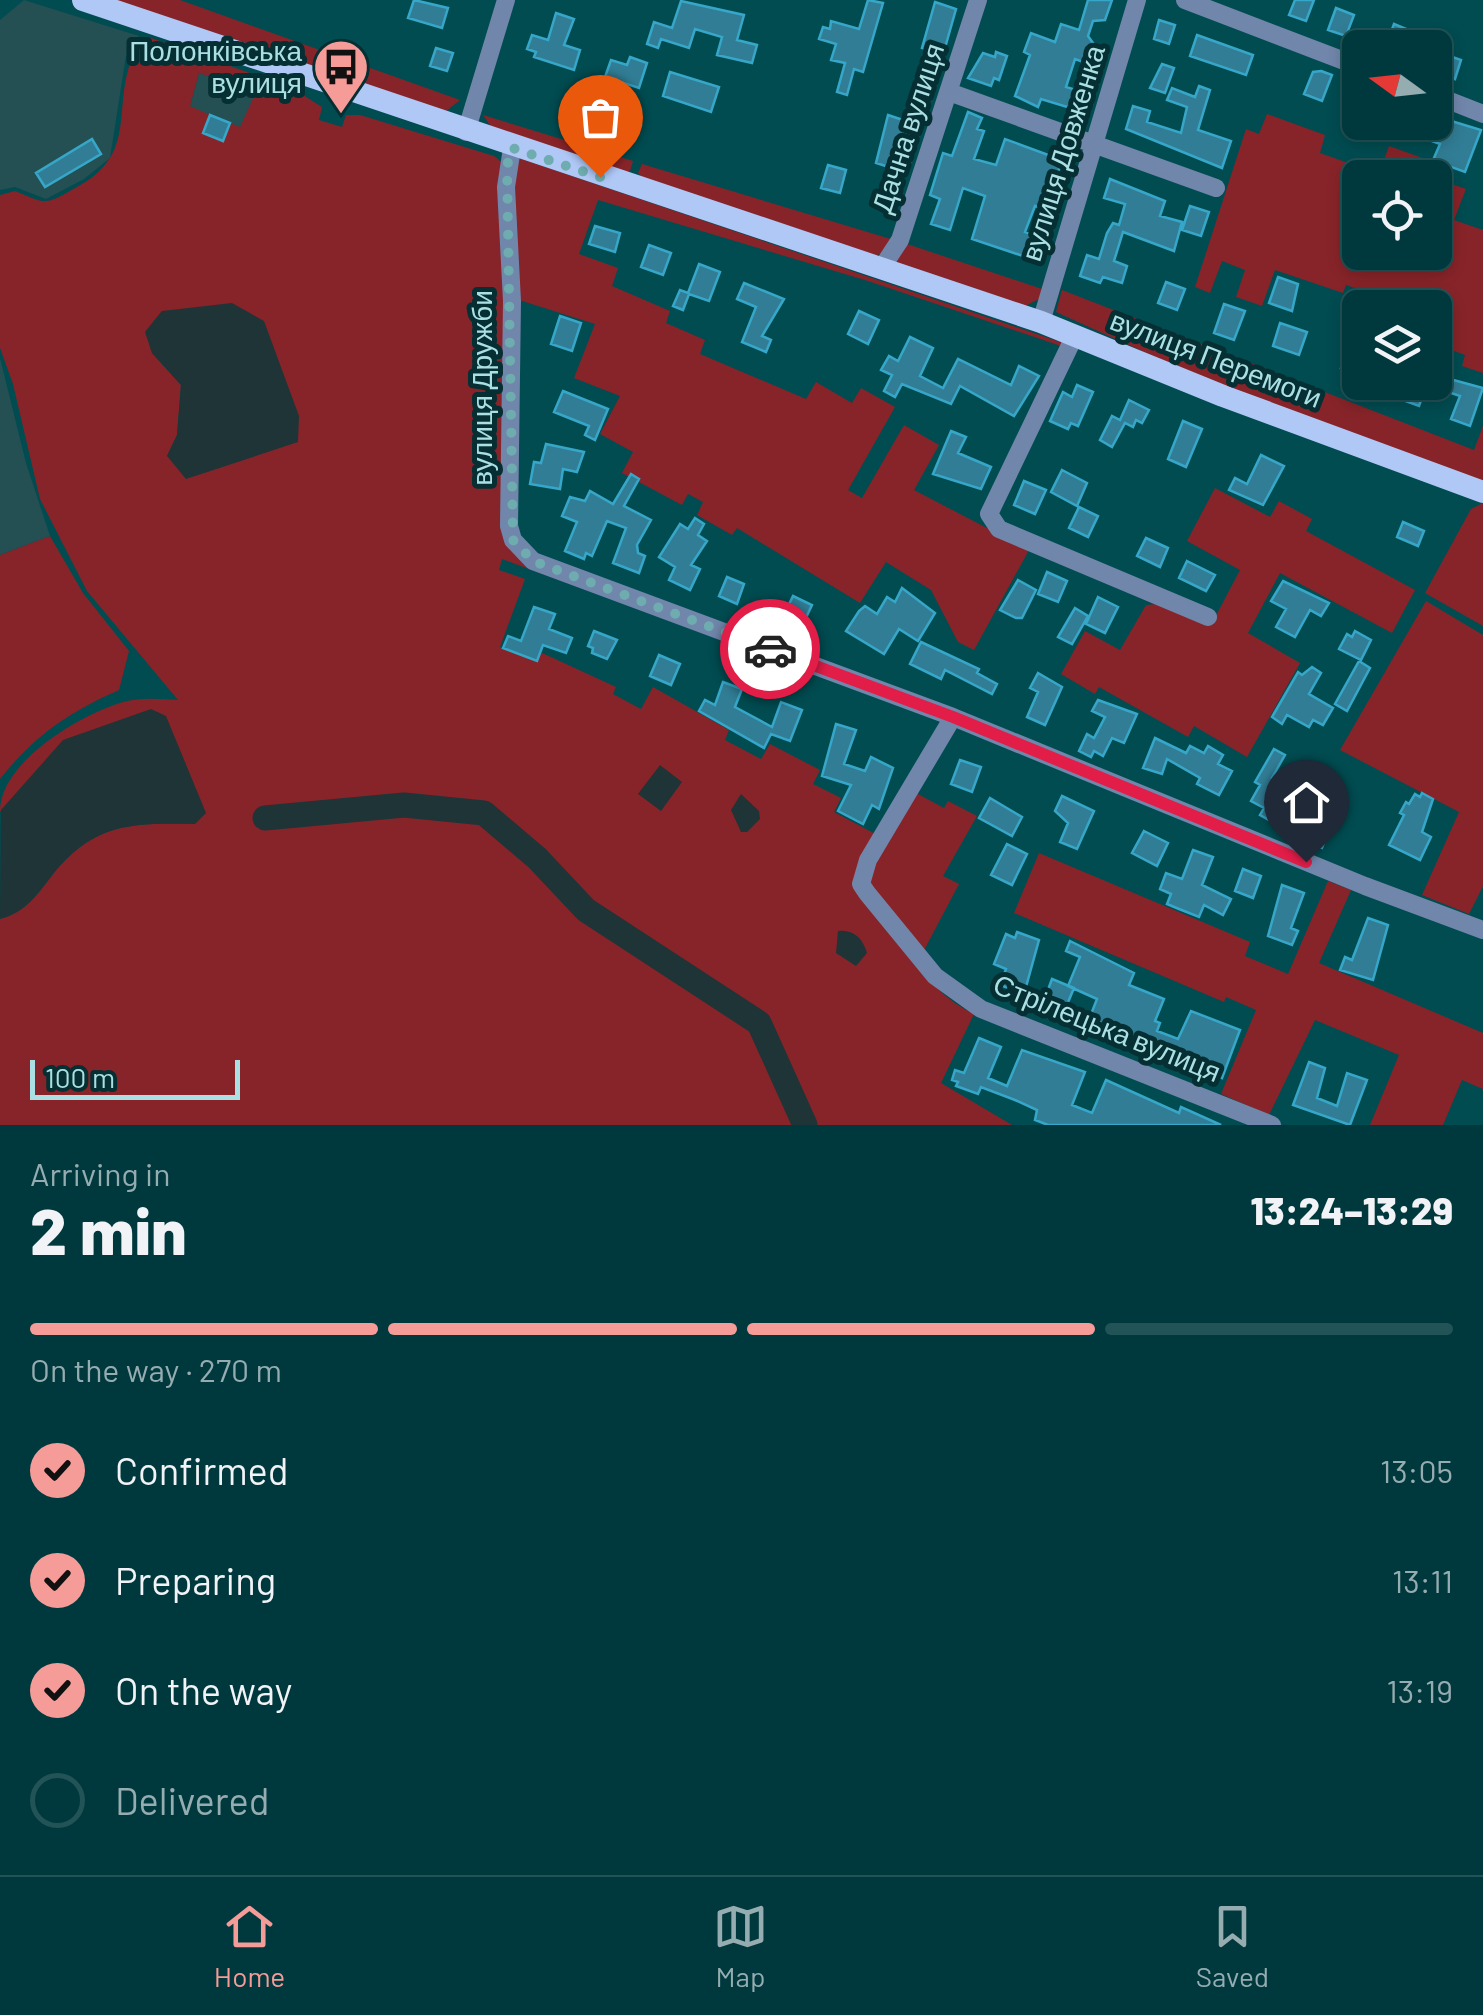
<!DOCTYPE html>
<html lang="en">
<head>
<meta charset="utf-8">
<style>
	body { margin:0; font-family:Barlow,sans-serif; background:#0e4448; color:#f1f3f6; height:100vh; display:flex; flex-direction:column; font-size:38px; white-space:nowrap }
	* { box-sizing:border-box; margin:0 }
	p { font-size:32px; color:#95acb0 }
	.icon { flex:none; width:55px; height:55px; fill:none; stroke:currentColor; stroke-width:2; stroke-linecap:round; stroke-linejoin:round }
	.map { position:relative; height:1125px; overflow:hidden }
	.drawer { display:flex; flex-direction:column; background:#00393d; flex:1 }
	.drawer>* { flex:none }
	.needle { width:65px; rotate:285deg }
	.fabs { position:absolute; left:1342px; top:30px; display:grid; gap:20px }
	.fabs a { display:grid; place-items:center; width:110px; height:110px; border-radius:15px; background:#00393d; box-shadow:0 5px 15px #0003,0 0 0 2px #225357; font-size:50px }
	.scale { position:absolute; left:30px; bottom:25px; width:210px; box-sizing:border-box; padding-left:10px; border:5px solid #aadfe3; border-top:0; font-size:28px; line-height:35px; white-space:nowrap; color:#aadfe3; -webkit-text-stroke:8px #052f32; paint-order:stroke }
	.pin { position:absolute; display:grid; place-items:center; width:85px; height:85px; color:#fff; margin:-102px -42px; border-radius:50% 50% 50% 0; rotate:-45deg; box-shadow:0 0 10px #0007 }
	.pin .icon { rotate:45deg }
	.courier { position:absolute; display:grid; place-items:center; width:100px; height:100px; margin:-50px; border:8px solid #e11d48; border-radius:50%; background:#fff; color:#222; box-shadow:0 2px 12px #0007 }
	.overview em { font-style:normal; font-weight:800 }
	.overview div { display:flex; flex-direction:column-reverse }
	.overview { display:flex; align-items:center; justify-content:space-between; height:170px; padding:0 30px }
	h1 { font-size:65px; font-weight:800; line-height:75px }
	.bar { display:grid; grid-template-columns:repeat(4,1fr); gap:15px 10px; align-content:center; height:120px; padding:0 30px }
	.bar i { height:12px; border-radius:8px; background:#225357 }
	.bar .selected { background:#f59b98 }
	.bar p { grid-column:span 4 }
	ol { padding:0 30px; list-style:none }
	li { display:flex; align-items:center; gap:30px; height:110px }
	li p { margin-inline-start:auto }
	li .icon { padding:10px; border-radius:50%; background:#f59b98; color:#111; stroke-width:4 }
	li:last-child { color:#95acb0 }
	li i { width:55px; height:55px; border:5px solid #225357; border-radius:50% }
	.menu { display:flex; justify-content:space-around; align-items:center; height:140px; border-top:2px solid #225357; background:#00393d; font-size:28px; color:#95acb0 }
	.menu a { display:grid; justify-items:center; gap:5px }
	.menu .selected { color:#f59b98 }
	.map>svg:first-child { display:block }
	.built { fill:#244f53 }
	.green { fill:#872429; fill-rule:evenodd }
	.water { fill:#1e3436 }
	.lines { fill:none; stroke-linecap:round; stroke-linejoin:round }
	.river { stroke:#1e3436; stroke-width:25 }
	.building { fill:#317d95; stroke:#37a7c9; stroke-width:2.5 }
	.minor { stroke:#7186ab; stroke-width:18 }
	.major { stroke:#afc8f6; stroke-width:22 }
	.done { stroke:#6eacb0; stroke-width:10; stroke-dasharray:0 18 }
	.route { stroke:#e11d48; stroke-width:12 }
	.labels { text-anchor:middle; stroke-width:10; stroke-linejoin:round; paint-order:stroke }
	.poi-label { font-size:28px; fill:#aadfe3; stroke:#052f32; text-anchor:end }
	.street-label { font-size:28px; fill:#aadfe3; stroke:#052f32 }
</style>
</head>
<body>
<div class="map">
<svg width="1483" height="1125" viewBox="0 0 1483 1125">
	<rect width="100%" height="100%" fill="#004c51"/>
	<path class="built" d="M24,0L139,36L126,56L110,158L84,179L46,199L15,187L0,190V20Z
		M199,73L257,92L240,128L223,141L203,133L190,106Z
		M0,358L26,463L50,536L0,555Z"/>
	<path class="green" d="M113,0H180L460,100L445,112Z
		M151,38L292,88L322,107L319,120L342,127L346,115H360L494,156L503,163L508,302L504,536L598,591L597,594L502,559L499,570L525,579L500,647L537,660L540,652L616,687L613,694L641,709L653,687L729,730L725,740L761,759L770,744L820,770L813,784L841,798L834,812L879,836L859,871C890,921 919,989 974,1014L941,1083L1012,1125H0V919C26,912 37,895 53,874C95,822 133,823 195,824L0,811C0,762 81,714 123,702C141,697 161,699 178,700L87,591L40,499L13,384L0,348V195L15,191C48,205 45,205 77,187C146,150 104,97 142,39ZM199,73L256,92L240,127L230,123L223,141L203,133L210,115L190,106ZM162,311L298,442L167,456L177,435L181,385L152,353L146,331Z
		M1267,114L1325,135L1320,153L1379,174L1389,146L1431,161L1426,174L1434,178H1360V252H1435V178L1466,189L1454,220L1483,230V373L1462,366L1465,355L1435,344V308L1377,307L1380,297L1346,285L1343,293L1275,270L1262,306L1236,297L1245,270L1222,261L1210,293L1195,287L1246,129L1259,134Z
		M483,115L633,161L630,171L619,174L497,135Z
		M516,157L1063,343L1064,347L868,281L598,200L579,254L618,268L612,286L670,311L666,323L705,340L700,354L806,399L816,382L852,403L861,388L895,407L848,490L862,498L904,425L939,445L914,490L1029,550L974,650L958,642L931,590L886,562L860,603L737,528L732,535L697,515L703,502L688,494L682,505L622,473L633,452L600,434L620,396L574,378L595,324L519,300L510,237Z
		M642,164L894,240L887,252L873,256L646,184L638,173Z
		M904,243L1042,289L1039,299L1023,307L893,264Z
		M1062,290L1474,450L1483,426V481L1226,389L1056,312Z
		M1215,488L1270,517L1279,501L1312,519L1306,531L1415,590L1392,633L1280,573L1248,633L1300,663L1247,757L1194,726L1188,737L1099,687L1095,694L1061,674L1085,631L1120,650L1146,605L1157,604L1211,625L1240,570L1187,541Z
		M1483,503V626L1425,593L1471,509Z
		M50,536L83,593L129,651L119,690C69,712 34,736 0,779V555Z
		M1426,601L1483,635V886L1469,914L1422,895L1459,812L1340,750Z
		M916,793L944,808L948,801L977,816L943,876L959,884L921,956L870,891L866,872Z
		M1039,853L1250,942L1245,956L1288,974L1328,881L1351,890L1319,963L1483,1033V1089L1462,1080L1443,1125H1370L1399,1055L1315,1020L1269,1115L1221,1094L1256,1010L1226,997L1224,1002L1014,913Z"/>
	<path class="water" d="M232,303L264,321L299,416L298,442L186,479L167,456L177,435L181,385L152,353L145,332L162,311Z
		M151,709L166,716L206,813L195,824C133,823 95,822 53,874C37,895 26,912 0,919L1,810L63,740Z
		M660,765L682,782L661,811L638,794Z
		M741,794L759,811L760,819L747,832H741L731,810Z
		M838,931C854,929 863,939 867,953L856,966L836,953Z"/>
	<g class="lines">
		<path class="river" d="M265,818L404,805L484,813L537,858L586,910L759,1023L805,1125"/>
	</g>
	<path class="building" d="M414,0L448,8L442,28L408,18Z
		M868,0L883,3L863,72L854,69L847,95L837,92L845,63L831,60L836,44L819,39L823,27L830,29L831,21L859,29Z
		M1088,0H1112L1105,20L1093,21L1088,36L1093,43L1086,63L1075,59L1066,87L1083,92L1077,110L1041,99L1038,107L1015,96L1030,55L1024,52L1031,33L1055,42L1061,24L1079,30Z
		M1295,0H1314L1306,21L1289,15Z
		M681,1L744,15L737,40L757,45L752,63L717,55L722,37L695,29L689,48L661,39L658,48L647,44L654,22L672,28Z
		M935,2L956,9L943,55L922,48Z
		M1336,8L1354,15L1346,36L1328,30Z
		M556,13L574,19L564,45L580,50L574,70L534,57L536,52L527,49L532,35L548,40Z
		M1159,20L1175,25L1169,44L1154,39Z
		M1394,24L1411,31L1405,48H1385Z
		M1197,35L1253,55L1246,75L1190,56Z
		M436,48L453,53L447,71L430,66Z
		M996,52L1007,56L999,80L994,78L991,86L968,78L983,53L995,57Z
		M1444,54L1461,60L1455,79L1436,72Z
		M630,57L647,63L639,88L605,77L611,60L627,65Z
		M1162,64L1174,68L1165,93L1150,88Z
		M1321,71L1332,75L1322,101L1304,94L1313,72Z
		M670,72L719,87L711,112L663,96Z
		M1199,86L1210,90L1198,130L1231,141L1222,168L1126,129L1133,106L1150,111L1147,122L1181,133L1187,107L1167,100L1172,88L1195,97Z
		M968,112L982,118L977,129L984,131L974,159L996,165L1005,139L1062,160L1046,209L1035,206L1025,232L1039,237L1032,259L972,239L985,196L963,188L950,230L931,224L940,199L930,195L943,153L952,156Z
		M210,115L230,123L223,141L203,133Z
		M888,115L921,126L907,173L876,163Z
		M1435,116L1481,130L1465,172L1440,163L1434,158L1440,144L1416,135L1420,122H1435Z
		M92,139L101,154L45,187L36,173Z
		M828,165L846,170L840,193L821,188Z
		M1110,179L1165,201L1160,216L1182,222L1174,251L1123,232L1114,261L1127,266L1122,283L1103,277L1100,283L1080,276L1087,255L1099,259L1107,233L1113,223L1119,225L1125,204L1104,198Z
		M1190,206L1209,212L1201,236L1182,230Z
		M595,226L620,233L615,252L589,244Z
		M649,245L671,253L663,275L641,267Z
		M699,264L720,272L709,301L689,294L683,310L673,306L680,290L688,293Z
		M1278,277L1298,284L1292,311L1269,303Z
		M1166,282L1185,289L1177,310L1158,303Z
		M744,283L784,299L762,336L771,340L766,352L742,342L756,307L737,299Z
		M1224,304L1245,311L1234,340L1214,333Z
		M859,311L879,320L868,344L848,334Z
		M560,316L581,323L572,351L551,344Z
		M1280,323L1307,332L1299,355L1273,346Z
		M910,337L933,348L920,376L943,388L958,359L1011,385L1019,366L1039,376L1014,416L960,386L951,404L902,384L895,397L884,391L892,375L881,370L889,356L898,361Z
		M1349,345L1360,349V375L1341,368Z
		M1435,375L1483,388L1470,426L1451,419L1460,396L1431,386Z
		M1406,382H1428L1419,406L1400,399Z
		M1077,385L1093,392L1078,426L1071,423L1068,429L1050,421L1063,392L1072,397Z
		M563,391L608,409L595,440L585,435L589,426L554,412Z
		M1129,400L1149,410L1142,423L1136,420L1133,427L1125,423L1112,447L1100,440L1112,416L1120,420Z
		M1183,421L1202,429L1186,467L1168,459Z
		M951,431L966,437L958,453L991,467L981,489L933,474Z
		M546,444L584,452L577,472L563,469L560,489L530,484L534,462L541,463Z
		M1261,455L1284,466L1263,505L1229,490L1235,478L1247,484Z
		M1062,470L1087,483L1077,506L1051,492Z
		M631,474L639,479L624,506L651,520L637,545L638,553L645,556L639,573L613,563L626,528L607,521L592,556L586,553L584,559L565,551L577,522L562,516L570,497L585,501L590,491L613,504Z
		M1024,481L1046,490L1035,514L1014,505Z
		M1079,507L1098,516L1088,537L1069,528Z
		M695,518L704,524L698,535L707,541L691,565L700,569L690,590L669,580L675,567L659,557L680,524L688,529Z
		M1403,522L1424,531L1418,546L1397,537Z
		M1146,538L1168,548L1160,567L1137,556Z
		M1187,561L1215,575L1206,591L1179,578Z
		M1047,572L1067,581L1058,602L1038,594Z
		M727,577L744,584L737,604L719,596Z
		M1018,580L1036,590L1022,618H1016L1000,610Z
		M1283,581L1329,603L1321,616L1310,610L1295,637L1276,627L1286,609L1271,601Z
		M902,588L935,613L918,641L899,629L884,654L846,631L859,611L865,606L877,614L887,597L895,602Z
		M793,596L812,605L802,626L783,617Z
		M1098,597L1118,607L1105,633L1086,624Z
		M534,607L555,614L549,629L572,638L566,653L543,645L537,661L503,648L508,636L521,641Z
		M1075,608L1088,616L1072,644L1058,637Z
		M594,631L617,640L607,659L592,653L593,648L588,646Z
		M1355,631L1371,640L1361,660L1339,649L1347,634L1352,637Z
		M921,642L979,669L977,673L997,684L992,694L945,670L941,679L910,664Z
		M659,655L680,664L671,685L650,676Z
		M1359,661L1370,668L1347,711L1335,704Z
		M1312,667L1321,673L1309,694L1333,708L1323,725L1313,720L1309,727L1287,715L1282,724L1272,717L1298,672L1302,675Z
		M1038,673L1062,687L1045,725L1027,717L1038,692L1030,688Z
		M723,682L742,689L735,707L772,727L781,702L802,710L790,741L771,734L764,748L699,711L705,700L715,705Z
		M1098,700L1137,714L1124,743L1112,738L1103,756L1094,751L1091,757L1079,751L1087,734L1094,738L1105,717L1092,711Z
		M836,724L856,730L844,764L865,771L871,757L893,768L879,809L872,805L863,824L838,811L851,785L822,776Z
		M1155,738L1186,753L1190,746L1204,753L1208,746L1223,755L1218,764L1232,771L1219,795L1197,784L1200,778L1167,759L1162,774L1143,768Z
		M1274,749L1285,755L1272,778L1284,785L1269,820L1260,815L1264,808L1251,801L1260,785L1255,782Z
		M960,760L981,767L972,792L951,784Z
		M1422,793L1433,799L1422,832L1431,837L1420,860L1389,845L1404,815L1400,813L1406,802L1409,804L1415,794L1420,797Z
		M1062,796L1094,811L1077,849L1060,842L1068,823L1055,811Z
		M990,798L1022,817L1012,836L979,818Z
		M1317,817L1332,822L1322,848L1301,841L1309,819L1316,821Z
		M1144,831L1168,843L1157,866L1132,853Z
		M1007,844L1027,854L1012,885L991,875Z
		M1193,850L1213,857L1202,885L1231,899L1223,915L1204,905L1199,917L1179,909L1167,904L1171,894L1160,889L1166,873L1182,879Z
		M1243,869L1261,876L1253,898L1235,891Z
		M1282,885L1304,893L1291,928L1298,931L1292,945L1268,936Z
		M1368,918L1388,925L1373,980L1340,970L1345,957L1352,960Z
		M1017,932L1039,940L1024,994L1000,985L1006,969L994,964L1006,934L1015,938Z
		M1070,941L1134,973L1129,985L1164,999L1155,1021L1160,1023L1157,1031L1178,1039L1191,1011L1240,1030L1222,1078L1088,1022L1097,999L1068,986L1080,957L1066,951Z
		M1052,979L1074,988L1064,1012L1043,1003Z
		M979,1038L1001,1047L988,1078L1007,1086L1022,1050L1085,1072L1072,1105L1092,1113L1106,1080L1179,1113L1181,1107L1221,1125H1048L1035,1120L1037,1110L1015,1100L981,1087L978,1094L956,1086L958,1082L952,1080L955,1070L964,1073Z
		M1309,1062L1325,1068L1317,1098L1337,1106L1347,1073L1367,1080L1350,1125L1293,1105Z"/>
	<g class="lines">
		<path class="minor" d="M1185,0L1360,67
			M949,92L1216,188
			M1435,95L1483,114
			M466,132L506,0
			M512,148L506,187L512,301L509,526L513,540L533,561L953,717L1365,886L1483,930
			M881,269L900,240L978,0
			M1041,322L1137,0
			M1075,335L989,514L999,529L1208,617
			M953,717L868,860L861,884L867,893L935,976L981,1009L1272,1125"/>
		<path class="major" d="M83,0L1041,322L1223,396L1483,492"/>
	</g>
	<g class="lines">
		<path class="done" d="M600,177L512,148L507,166L513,540L533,561L770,649"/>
		<path class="route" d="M770,649L953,717L1306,862"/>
	</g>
	<defs>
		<g id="bus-pin" transform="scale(2.875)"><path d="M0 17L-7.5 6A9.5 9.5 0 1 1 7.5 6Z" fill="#f59b98" stroke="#052f32"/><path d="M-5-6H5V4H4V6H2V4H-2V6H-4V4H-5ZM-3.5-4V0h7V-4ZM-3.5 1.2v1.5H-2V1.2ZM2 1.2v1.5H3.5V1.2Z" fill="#111"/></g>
	</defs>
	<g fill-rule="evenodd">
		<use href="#bus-pin" x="341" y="67"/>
	</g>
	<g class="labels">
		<g class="poi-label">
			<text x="302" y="61">Полонківська<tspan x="302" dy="32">вулиця</tspan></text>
		</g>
		<g class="street-label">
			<text transform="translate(908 128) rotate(-72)" y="10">Дачна вулиця</text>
			<text transform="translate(1063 153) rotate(-73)" y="10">вулиця Довженка</text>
			<text transform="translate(1216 359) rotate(21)" y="10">вулиця Перемоги</text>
			<text transform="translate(482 388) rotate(-90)" y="10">вулиця Дружби</text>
			<text transform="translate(1107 1028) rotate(22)" y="10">Стрілецька вулиця</text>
		</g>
	</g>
</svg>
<div class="fabs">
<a><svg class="needle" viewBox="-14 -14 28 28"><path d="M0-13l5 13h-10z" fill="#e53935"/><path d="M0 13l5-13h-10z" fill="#95acb0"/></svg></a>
<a><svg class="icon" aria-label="locate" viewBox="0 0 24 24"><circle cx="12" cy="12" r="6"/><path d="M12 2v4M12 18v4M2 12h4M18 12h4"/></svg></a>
<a><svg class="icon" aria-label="layers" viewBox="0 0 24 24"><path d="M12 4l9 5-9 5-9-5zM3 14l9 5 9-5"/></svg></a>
</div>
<div class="scale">100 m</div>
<div class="pin" style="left:600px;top:177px;background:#ea580c"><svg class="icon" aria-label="bag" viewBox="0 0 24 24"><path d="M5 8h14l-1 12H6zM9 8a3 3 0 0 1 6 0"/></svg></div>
<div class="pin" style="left:1306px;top:862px;background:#1f2937"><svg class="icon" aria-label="home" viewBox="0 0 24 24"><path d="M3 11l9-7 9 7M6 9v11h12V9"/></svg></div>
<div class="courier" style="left:770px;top:649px"><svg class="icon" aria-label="car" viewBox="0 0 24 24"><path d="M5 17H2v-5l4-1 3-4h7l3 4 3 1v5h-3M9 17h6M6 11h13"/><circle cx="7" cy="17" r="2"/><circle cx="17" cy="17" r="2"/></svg></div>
</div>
<section class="drawer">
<div class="overview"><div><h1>2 min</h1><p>Arriving in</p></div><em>13:24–13:29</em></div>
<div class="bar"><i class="selected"></i><i class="selected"></i><i class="selected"></i><i></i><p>On the way · 270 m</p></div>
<ol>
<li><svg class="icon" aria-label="check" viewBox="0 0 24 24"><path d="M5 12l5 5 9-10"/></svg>Confirmed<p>13:05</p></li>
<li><svg class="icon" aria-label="check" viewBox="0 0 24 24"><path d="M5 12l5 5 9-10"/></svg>Preparing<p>13:11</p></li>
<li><svg class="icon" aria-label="check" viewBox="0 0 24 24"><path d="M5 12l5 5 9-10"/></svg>On the way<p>13:19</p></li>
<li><i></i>Delivered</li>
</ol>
</section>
<nav class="menu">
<a class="selected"><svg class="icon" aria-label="home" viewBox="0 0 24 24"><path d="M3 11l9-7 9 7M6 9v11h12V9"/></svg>Home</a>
<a><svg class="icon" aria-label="map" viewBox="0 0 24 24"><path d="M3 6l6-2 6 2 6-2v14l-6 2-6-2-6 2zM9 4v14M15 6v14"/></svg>Map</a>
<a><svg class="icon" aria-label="saved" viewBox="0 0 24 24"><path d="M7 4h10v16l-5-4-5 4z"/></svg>Saved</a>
</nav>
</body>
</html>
